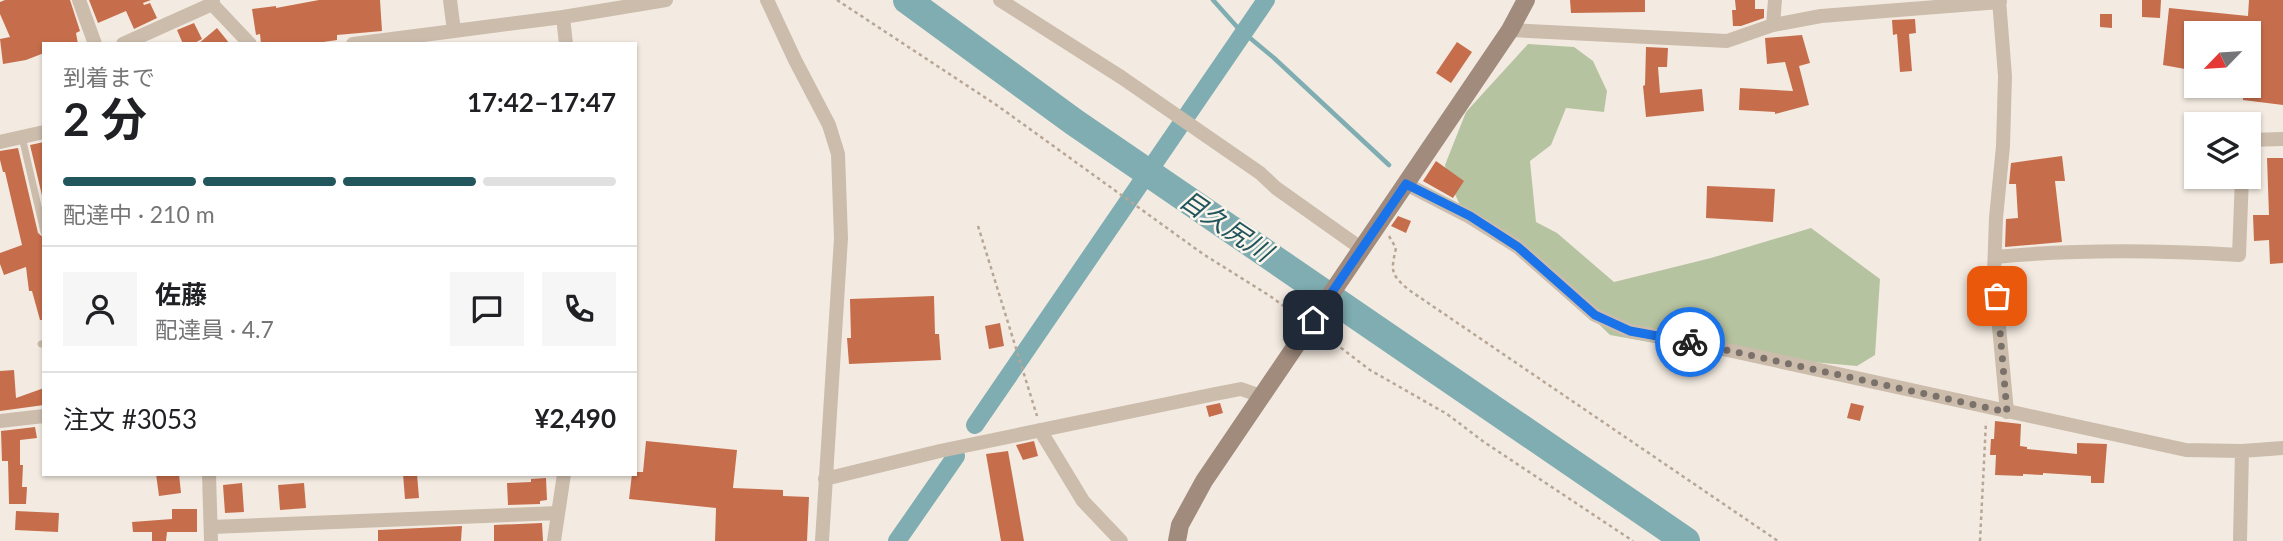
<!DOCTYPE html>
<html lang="ja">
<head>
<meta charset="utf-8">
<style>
	body { margin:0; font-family:Lato,"Noto Sans JP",sans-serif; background:#f6f6f6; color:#202124; height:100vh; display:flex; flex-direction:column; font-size:26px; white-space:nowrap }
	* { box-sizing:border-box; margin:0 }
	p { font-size:23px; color:#757577 }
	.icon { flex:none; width:38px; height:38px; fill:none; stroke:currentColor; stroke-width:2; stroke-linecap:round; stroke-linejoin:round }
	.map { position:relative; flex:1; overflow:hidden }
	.details { position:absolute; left:42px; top:42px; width:595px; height:434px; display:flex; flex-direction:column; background:#fff; border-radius:0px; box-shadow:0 2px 5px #0004 }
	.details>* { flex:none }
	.needle { width:46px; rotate:245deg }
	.tools { position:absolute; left:2184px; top:21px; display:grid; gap:14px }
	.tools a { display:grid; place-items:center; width:77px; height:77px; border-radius:0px; background:#fff; box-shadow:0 2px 5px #0004; font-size:35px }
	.pin { position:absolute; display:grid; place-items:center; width:60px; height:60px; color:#fff; margin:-30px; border-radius:14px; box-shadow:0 4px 10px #0006 }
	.courier { position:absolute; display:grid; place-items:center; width:70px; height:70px; margin:-35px; border:5px solid #1a73e8; border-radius:50%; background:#fff; color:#222; box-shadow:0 2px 9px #0007 }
	.headline em { font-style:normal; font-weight:700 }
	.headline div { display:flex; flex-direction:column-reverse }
	.headline { display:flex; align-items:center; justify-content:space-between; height:119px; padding:0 21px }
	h1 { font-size:46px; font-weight:700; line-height:52px }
	.bar { display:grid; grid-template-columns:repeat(4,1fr); gap:10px 7px; align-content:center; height:84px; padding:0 21px }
	.bar i { height:9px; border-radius:5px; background:#e0e0e0 }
	.bar .selected { background:#20565c }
	.bar p { grid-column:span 4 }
	.line { display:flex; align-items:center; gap:18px; padding:0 21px; border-top:2px solid #e0e0e0 }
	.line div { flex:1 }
	.round { display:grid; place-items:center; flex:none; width:74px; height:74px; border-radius:0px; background:#f6f6f6 }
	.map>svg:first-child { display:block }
	.green { fill:#b6c3a0 }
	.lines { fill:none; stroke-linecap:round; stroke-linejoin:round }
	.stream { stroke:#7fadb1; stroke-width:4.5 }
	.canal { stroke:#7fadb1; stroke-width:18 }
	.river { stroke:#7fadb1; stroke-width:28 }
	.building { fill:#c66e4c }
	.path { stroke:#b8a696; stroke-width:2.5; stroke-dasharray:3.5 3.5; stroke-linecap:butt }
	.lane { stroke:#ccbcac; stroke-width:7 }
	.street { stroke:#ccbcac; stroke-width:14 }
	.secondary { stroke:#a08b7d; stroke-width:18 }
	.done { stroke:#7b716b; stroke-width:7; stroke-dasharray:0 12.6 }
	.route { stroke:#1a73e8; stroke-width:9 }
	.labels { text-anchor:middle; stroke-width:5; stroke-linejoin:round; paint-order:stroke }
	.water-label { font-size:26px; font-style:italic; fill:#20565c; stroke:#fbf5ed }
</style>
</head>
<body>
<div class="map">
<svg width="2283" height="541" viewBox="0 0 2283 541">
	<rect width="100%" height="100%" fill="#f3ebe1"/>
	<path class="green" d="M1528,44L1574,47L1593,61L1607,91L1604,112L1566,108L1551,145L1530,161L1536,222L1557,233L1614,282L1711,258L1811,228L1880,279L1875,355L1857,366L1710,353L1610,335L1540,267L1460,205L1447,177L1445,165L1466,112Z"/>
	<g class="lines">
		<path class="stream" d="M1213,0L1238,28L1274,58L1389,165"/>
		<path class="canal" d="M975,425L1266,0
			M897,541L956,456"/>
		<path class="river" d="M907,0L1074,122L1686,541"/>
	</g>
	<path class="building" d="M5,0H70L80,31L76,33L78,44H44V53L26,60L3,64L0,39L10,37L0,14V2Z
		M89,0H151L143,3L144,5L150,3L157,18L134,29L126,11L98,23Z
		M319,0H380L382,31L337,35V40L310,44H261L260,34L256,35L252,9L276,6V8Z
		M1570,0H1645V12L1571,13Z
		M1735,0H1755V9H1764V18L1741,26H1733L1732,10H1736Z
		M2142,0H2161L2160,18L2142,17Z
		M2249,0H2283V105L2243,100L2244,87H2249V33H2196V71L2163,65L2169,8L2248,16Z
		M2100,14H2112V28L2100,27Z
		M1915,19L1916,33L1909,34L1912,71L1900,72L1897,34L1893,35L1892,20Z
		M194,23L202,39L193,44H183L177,30Z
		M217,28L230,44H198Z
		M1802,35L1810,63L1799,66L1809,105L1775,114V112L1739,110L1740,88L1793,91L1785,62L1767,64L1765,38Z
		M1457,42L1472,52L1451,83L1436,73Z
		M1646,47L1668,48L1667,67H1658L1660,93L1702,89L1704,111L1646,117L1643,86L1645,85Z
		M44,142V204L30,145Z
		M18,148L38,233L44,238V320H40L32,291H29L26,267L4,275L0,264V253L22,245L5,172H3L0,160V151Z
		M2062,156L2065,181H2055L2062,242L2005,247L2006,219L2018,218L2016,184H2009L2011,163Z
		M2267,158H2283V263L2270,264L2269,240L2254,241L2253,215H2269Z
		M1436,161L1464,181L1453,198L1423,181Z
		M1707,186L1775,189L1773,222L1706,218Z
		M1398,216L1411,221L1406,233L1391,226Z
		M934,296L935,334H939L941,360L849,364L847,338H851L850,299Z
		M1000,323L1004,346L989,349L985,326Z
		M14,370L16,398L44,388V405L0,411V371Z
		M1220,403L1223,413L1209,417L1206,406Z
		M1851,403L1864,406L1860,421L1847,418Z
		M1995,421L2021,424L2020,446L2027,447V449L2077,454V443L2107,444L2104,483H2091V476L2043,473V475L2023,474V476L1995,475L1996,455H1990L1991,439H1994Z
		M35,427L37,438L20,440V465H23L22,487H27L26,504H9L8,461H2L1,431Z
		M646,441L737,450L733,488L783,490V496L809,497L807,541H715L716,508L629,499L632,474H635V472H643Z
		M1034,441L1038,456L1023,460L1016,445Z
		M1008,451L1024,541H1001L986,454Z
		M156,474H179L181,493L159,496Z
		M403,474H417L419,498L405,499Z
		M546,478L547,500L540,501V504L508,505L507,483L531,482V479Z
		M242,483L244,512L225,513L223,485Z
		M304,483L306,508L280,510L278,485Z
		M172,509H197V532H167L166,541H152V532H133L132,522L172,519Z
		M16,511L59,513L58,532L15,530Z
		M542,523L543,541H494V525Z
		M462,526L461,541H378V530Z"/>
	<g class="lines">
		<path class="path" d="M837,0L998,106L1203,254L1270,296L1296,315
			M978,226L1037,416
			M1389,236L1396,248C1391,271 1390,274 1409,290L1778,541
			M1324,335L1370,370L1447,414L1484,442L1633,541
			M1980,541L1986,422"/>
		<path class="lane" d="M22,137L44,232
			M41,344L44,343"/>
		<path class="street" d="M79,0L95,44
			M450,0L454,31L563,17L566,44
			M767,0L795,60L829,125L838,154L841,238L822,541
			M1000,0L1121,77L1260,173L1276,188L1362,249
			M1999,0L2005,76L2003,146L1996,218L1994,273L2007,412
			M212,4L250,44
			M563,17L666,0
			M1773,25L1775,0
			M1510,30L1727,41L1773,25L1821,16L2000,2
			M123,44L212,4L213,0
			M353,44L454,31
			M2249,140L2283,139
			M0,142L44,132
			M1406,184L1470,217L1518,247L1595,315L1630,331L1700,344L2186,450L2242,451L2283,448
			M1995,257C2078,249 2155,250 2239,255L2242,177
			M0,421L44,416
			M1040,430L1083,501L1121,541
			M209,474L211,541
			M825,479L940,451L1215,394L1241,389L1261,396
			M211,527L558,513
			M554,541L564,474
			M2240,541L2242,451"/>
		<path class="secondary" d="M1177,541L1180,525L1204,481L1510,30L1526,0"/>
	</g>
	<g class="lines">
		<path class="done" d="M1690,342L2007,412L1997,296"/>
		<path class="route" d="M1313,320L1406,184L1470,216L1518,247L1595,315L1630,331L1690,342"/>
	</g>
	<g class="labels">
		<g class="water-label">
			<text transform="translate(1226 226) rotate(34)" y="9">目久尻川</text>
		</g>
	</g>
</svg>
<div class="tools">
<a><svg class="needle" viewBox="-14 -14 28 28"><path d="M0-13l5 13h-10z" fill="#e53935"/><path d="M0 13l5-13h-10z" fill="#757577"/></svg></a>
<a><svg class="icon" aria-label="layers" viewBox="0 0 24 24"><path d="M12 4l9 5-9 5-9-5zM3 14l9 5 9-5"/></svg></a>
</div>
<div class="pin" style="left:1997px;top:296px;background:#ea580c"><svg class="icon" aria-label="bag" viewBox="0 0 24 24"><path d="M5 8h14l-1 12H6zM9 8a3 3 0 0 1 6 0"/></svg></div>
<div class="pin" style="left:1313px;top:320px;background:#1f2937"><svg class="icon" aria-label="home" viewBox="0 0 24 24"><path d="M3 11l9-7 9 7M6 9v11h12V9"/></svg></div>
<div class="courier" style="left:1690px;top:342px"><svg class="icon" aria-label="bike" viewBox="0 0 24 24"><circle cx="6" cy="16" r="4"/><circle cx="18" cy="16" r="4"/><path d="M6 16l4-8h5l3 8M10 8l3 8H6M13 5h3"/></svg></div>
<section class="details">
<div class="headline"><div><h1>2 分</h1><p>到着まで</p></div><em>17:42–17:47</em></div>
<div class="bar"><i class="selected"></i><i class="selected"></i><i class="selected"></i><i></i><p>配達中 · 210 m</p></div>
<div class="line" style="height:126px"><a class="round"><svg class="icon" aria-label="person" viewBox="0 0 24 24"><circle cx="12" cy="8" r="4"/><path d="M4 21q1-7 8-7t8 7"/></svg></a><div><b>佐藤</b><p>配達員 · 4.7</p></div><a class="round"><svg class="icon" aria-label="chat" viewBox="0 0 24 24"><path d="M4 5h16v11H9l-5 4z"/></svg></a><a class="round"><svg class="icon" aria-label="phone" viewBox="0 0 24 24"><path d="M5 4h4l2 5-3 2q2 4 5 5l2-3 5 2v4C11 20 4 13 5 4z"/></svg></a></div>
<div class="line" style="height:91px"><div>注文 #3053</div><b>¥2,490</b></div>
</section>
</div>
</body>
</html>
